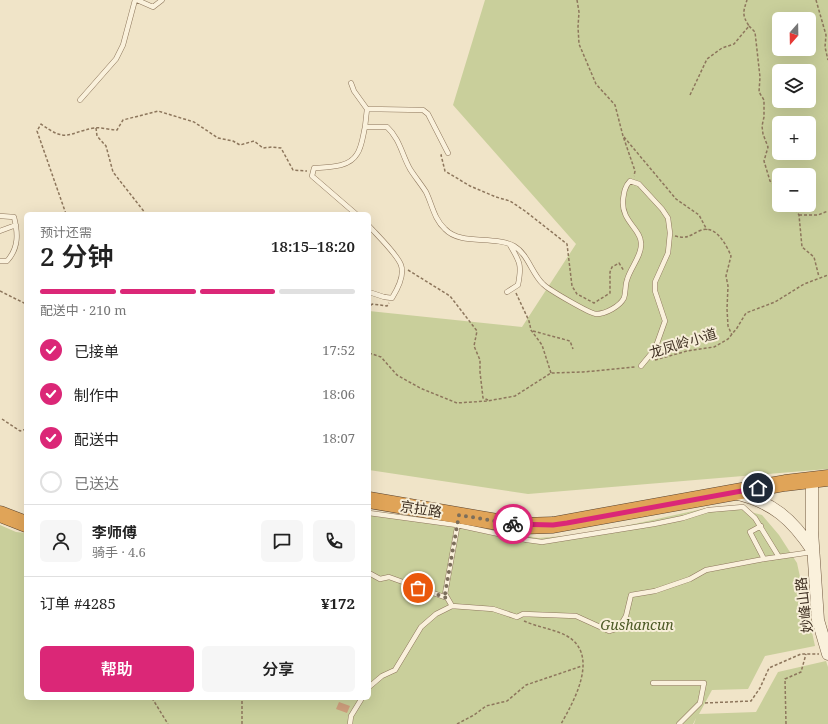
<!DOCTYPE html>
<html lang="zh">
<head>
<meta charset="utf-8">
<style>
	body { margin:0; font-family:"Noto Serif","Noto Sans SC",serif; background:#f6f6f6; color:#222; height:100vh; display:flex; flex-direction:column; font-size:15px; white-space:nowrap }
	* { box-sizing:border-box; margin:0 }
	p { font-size:13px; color:#767676 }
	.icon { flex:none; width:22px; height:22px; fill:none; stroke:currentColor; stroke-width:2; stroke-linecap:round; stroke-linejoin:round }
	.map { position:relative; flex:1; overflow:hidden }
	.details { position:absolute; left:24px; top:212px; width:347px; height:488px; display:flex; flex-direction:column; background:#fff; border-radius:6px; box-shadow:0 4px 16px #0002 }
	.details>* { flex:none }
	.needle { width:26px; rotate:200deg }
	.fabs { position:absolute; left:772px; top:12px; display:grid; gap:8px }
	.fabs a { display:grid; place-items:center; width:44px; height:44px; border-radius:6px; background:#fff; box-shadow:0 4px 16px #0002; font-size:20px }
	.pin { position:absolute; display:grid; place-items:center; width:34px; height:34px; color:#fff; margin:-17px; border:2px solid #fff; border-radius:50%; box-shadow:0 1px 4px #0007 }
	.courier { position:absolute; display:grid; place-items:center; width:40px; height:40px; margin:-20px; border:3px solid #db2777; border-radius:50%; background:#fff; color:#222; box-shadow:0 1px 5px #0007 }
	.head em { font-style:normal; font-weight:600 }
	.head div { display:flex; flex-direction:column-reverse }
	.head { display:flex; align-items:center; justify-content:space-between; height:68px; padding:0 16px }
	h1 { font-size:26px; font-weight:600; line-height:30px }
	.bar { display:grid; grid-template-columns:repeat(4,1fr); gap:6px 4px; align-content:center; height:48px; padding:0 16px }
	.bar i { height:5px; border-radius:3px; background:#e0e0e0 }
	.bar .on { background:#db2777 }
	.bar p { grid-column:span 4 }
	.line { display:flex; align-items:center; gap:10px; padding:0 16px; border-top:1px solid #e0e0e0 }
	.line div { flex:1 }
	.round { display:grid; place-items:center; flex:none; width:42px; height:42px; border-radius:6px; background:#f6f6f6 }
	ol { padding:0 16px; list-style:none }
	li { display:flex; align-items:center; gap:12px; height:44px }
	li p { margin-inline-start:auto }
	li .icon { padding:4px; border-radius:50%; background:#db2777; color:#fff; stroke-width:4 }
	li:last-child { color:#767676 }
	li i { width:22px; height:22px; border:2px solid #e0e0e0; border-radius:50% }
	.primary-button { display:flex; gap:8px; margin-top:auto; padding:8px 16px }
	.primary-button a { flex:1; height:46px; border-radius:6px; background:#db2777; color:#fff; font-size:16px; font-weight:600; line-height:46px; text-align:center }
	.primary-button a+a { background:#f6f6f6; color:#222 }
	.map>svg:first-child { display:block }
	.green { fill:#c9cf9b; fill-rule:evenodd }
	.building { fill:#cf9f7d }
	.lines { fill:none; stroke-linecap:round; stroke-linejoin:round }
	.lane-casing { stroke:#8d765c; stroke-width:5.5 }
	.secondary-casing { stroke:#6f573f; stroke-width:13 }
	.highway-casing { stroke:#5b4430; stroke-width:17 }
	.path { stroke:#8d765c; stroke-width:1.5; stroke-dasharray:3 2; stroke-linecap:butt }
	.lane { stroke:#faf1dc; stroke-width:4.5 }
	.secondary { stroke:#faf1dc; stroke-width:12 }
	.highway { stroke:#e0a458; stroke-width:16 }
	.done { stroke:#7c6e5b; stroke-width:4; stroke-dasharray:0 7.2 }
	.route { stroke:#db2777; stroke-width:5 }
	.labels { text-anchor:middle; stroke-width:4; stroke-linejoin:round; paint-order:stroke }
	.street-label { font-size:14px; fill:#3d2e20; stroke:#f7eed8 }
	.park-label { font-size:14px; font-style:italic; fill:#4d5a26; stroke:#f7eed8 }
</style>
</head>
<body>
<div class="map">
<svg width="828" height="724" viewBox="0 0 828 724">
	<rect width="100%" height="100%" fill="#f0e4c8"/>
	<path class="green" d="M485,0H828V469L528,494L369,470V311L522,327L576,244L453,105ZM779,19H809V49H779ZM779,71H809V101H779ZM779,123H809V153H779ZM779,175H809V205H779Z
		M711,507H732L762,515L779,535L797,563L815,646L765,656L748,689L712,690L699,714L756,712L778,672L826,661L828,667V724H694L696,718L693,724H0V525L16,532L26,533V698H369V511L428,518L538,538L589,534Z"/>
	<path class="building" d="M339,702L350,706L347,713L336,709Z"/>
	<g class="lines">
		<g class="lane-casing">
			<path id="lane" d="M137,0L153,7L162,0
				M351,83L354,91L367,109L365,127
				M80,100L116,59L123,45L135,0
				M367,109L423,110L428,114L448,153
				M356,214L312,176L314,168C328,167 349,168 357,154C362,147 363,135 365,127H387C400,139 402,155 410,169C415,177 421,184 426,192C432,204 434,219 445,229C461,246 494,235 514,246C528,254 532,274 543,284C549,290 589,313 596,314C606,314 620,306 624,298C626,292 625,285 627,280C630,268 642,256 641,243C641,229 621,221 623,200C624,192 625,186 630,181L639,184L662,209L668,218L670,233L668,253L655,282V291L665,321L655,349L641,366
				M0,216L14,217C18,233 19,248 7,261H0
				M369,226C377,235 397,254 401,265C405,276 397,290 392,298L384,297L369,292
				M0,231L16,225
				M507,292L518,285C522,265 520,262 510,245
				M369,513L457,525L527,540L542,542L654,524L683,518L708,510L743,507L755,518L779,557
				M459,517L445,594L452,606L493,609L517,617L523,614L576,616L609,631L619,628L626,616L631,595L655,591L690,579L706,570L764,559L750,532L761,526
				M764,559L812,552
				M369,573L380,579L389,577L447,598
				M653,683H704L700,703L679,724
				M369,687L382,676L395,670L421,627L436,614L452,606
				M350,724L351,716L362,698"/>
		</g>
		<g class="secondary-casing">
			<path id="secondary" d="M812,479V531L818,620L828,654
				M734,493C773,502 792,519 813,551"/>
		</g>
		<g class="highway-casing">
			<path id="highway" d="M369,500L521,526L553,525L785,483L828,478
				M0,514L26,524"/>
		</g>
		<path class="path" d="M577,0L579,12L578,27L579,44L596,84L615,105L623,136L635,171L634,176
			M816,0L826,35L825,47L828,60
			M749,26L755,32L760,77L759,92L764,100V117L762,126L763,134L768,147L764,161L770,181L779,190
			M690,95L707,59L722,48L734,44L749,26C742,15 743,12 747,0
			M96,128L97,136L106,146L113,172L146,214
			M624,137L676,199L699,215L707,230
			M442,155H441L445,171L470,186L496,197L510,201L525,211L567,244L572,286L577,294L594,303L610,293V272L612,267L619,263L624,271
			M793,205L799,215L802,247L814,257L819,277
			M66,214L37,131L41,124C67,143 67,133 94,128C101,127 110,130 117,130L123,120L158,111L194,122L218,138L233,141L240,145L254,141L263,148L272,147L281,148L293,170L307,171
			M799,215H818L828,211
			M675,236C687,239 689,236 699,231C715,223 726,244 731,256L726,276L728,286L727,309L728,326L732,335
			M408,270L450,296L477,331L474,346L480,360V372L483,398L488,400
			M0,291L26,304
			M516,293L529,321L531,330L542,345L551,373
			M369,310L372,304L387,306L389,303
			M533,331L570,341L573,349
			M369,353L381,357L397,375L420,388L457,403L487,401L515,396L551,373L583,372L635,367
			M655,360L687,351L714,347L728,339L737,328L746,313L775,302L804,284L828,275
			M2,419L20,431L26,429
			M524,621C537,627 554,629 567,636C600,655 574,701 561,724
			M152,698L168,724
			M705,703L751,701L760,688L769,668L801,654H819
			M242,724V698
			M457,724L474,715L486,706L507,701L526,685L582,666
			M786,724L785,679L801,672L806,654"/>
		<use href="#lane" class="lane"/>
		<use href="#secondary" class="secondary"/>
		<use href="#highway" class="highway"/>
	</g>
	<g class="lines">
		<path class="done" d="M418,588L447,598L445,594L459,515L513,524"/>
		<path class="route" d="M513,524L553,525L567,523L758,488"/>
	</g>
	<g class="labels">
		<g class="street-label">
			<text transform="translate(683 343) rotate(-17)" y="5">龙凤岭小道</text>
			<text transform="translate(421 509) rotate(9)" y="5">京拉路</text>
			<text transform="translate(804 605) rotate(-97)" y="5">妙峰山路</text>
		</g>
		<g class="park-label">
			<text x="637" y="630">Gushancun</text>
		</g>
	</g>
</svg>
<div class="fabs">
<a><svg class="needle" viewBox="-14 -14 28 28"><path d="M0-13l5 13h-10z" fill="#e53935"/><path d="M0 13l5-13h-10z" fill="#767676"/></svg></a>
<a><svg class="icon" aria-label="layers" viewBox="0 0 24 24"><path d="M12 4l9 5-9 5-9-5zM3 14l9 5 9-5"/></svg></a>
<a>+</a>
<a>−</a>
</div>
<div class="pin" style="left:418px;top:588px;background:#ea580c"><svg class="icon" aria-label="bag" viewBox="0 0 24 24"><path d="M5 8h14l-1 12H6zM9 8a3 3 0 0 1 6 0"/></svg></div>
<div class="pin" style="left:758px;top:488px;background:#1f2937"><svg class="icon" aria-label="home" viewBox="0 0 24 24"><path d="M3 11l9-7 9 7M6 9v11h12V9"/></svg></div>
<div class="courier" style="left:513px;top:524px"><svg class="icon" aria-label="bike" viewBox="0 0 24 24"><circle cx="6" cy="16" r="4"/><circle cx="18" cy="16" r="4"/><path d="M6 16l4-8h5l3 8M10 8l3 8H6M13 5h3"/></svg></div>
<section class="details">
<div class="head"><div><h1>2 分钟</h1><p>预计还需</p></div><em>18:15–18:20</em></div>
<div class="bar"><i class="on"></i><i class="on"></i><i class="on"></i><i></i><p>配送中 · 210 m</p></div>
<ol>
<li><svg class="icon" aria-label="check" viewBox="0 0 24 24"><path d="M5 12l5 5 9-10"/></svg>已接单<p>17:52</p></li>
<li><svg class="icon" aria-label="check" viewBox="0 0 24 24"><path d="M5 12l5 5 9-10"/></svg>制作中<p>18:06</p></li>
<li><svg class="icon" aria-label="check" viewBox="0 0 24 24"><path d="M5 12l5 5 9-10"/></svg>配送中<p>18:07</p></li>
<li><i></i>已送达</li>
</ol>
<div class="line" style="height:72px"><a class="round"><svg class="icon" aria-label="person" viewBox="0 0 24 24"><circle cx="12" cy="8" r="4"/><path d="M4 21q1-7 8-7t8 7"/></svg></a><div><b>李师傅</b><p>骑手 · 4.6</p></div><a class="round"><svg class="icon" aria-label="chat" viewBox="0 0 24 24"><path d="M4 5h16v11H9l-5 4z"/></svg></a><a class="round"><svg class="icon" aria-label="phone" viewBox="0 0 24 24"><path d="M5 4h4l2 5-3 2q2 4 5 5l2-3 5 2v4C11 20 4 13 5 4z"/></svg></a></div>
<div class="line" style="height:52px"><div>订单 #4285</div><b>¥172</b></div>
<div class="primary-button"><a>帮助</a><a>分享</a></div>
</section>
</div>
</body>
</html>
